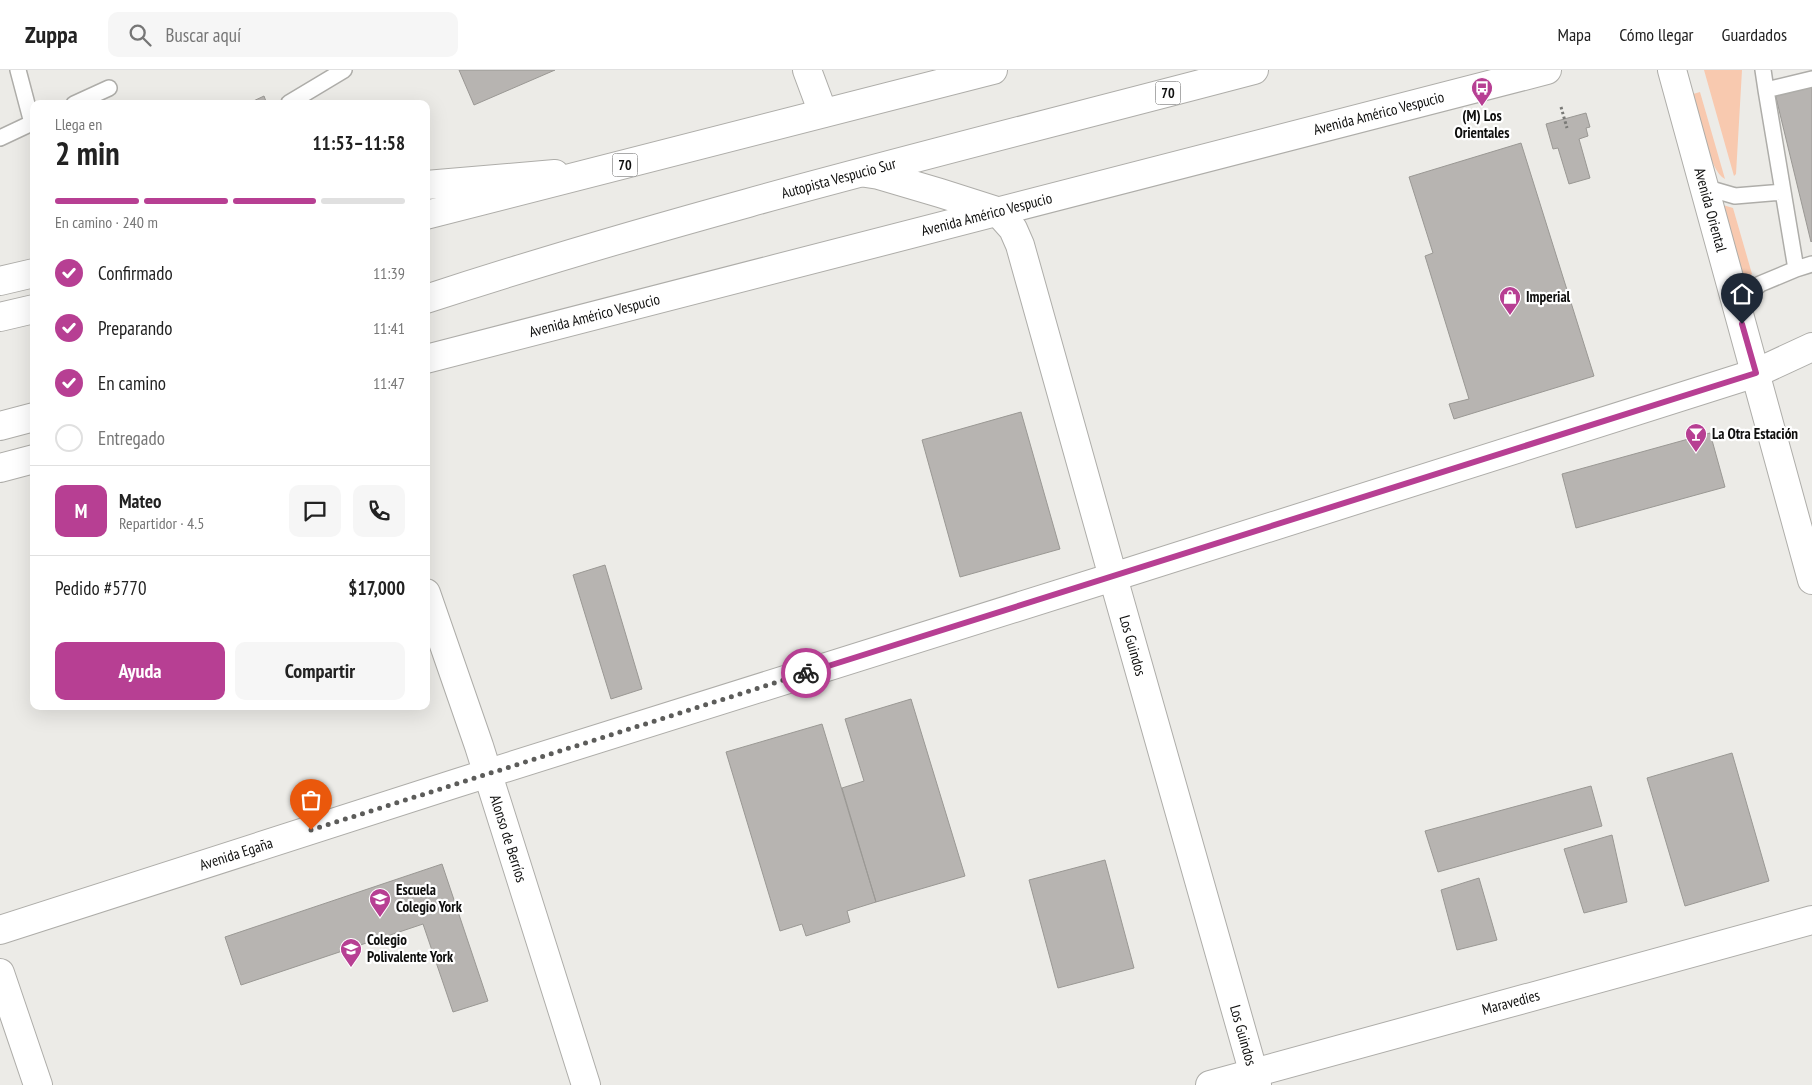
<!DOCTYPE html>
<html lang="es">
<head>
<meta charset="utf-8">
<style>
	body { margin:0; font-family:"PT Sans Narrow",sans-serif; background:#f6f6f6; color:#222; height:100vh; display:flex; flex-direction:column; font-size:19px; white-space:nowrap }
	* { box-sizing:border-box; margin:0 }
	p { font-size:16px; color:#767676 }
	.icon { flex:none; width:28px; height:28px; fill:none; stroke:currentColor; stroke-width:2; stroke-linecap:round; stroke-linejoin:round }
	.map { position:relative; flex:1; overflow:hidden }
	.side { position:absolute; left:30px; top:30px; width:400px; height:610px; display:flex; flex-direction:column; background:#fff; border-radius:10px; box-shadow:0 5px 20px #0002 }
	.side>* { flex:none }
	.pin { position:absolute; display:grid; place-items:center; width:42px; height:42px; color:#fff; margin:-51px -21px; border-radius:50% 50% 50% 0; rotate:-45deg; box-shadow:0 0 5px #0007 }
	.pin .icon { rotate:45deg }
	.courier { position:absolute; display:grid; place-items:center; width:50px; height:50px; margin:-25px; border:4px solid #b73f93; border-radius:50%; background:#fff; color:#222; box-shadow:0 1px 6px #0007 }
	.overview em { font-style:normal; font-weight:700 }
	.overview div { display:flex; flex-direction:column-reverse }
	.overview { display:flex; align-items:center; justify-content:space-between; height:85px; padding:0 25px }
	h1 { font-size:32px; font-weight:700; line-height:38px }
	.bar { display:grid; grid-template-columns:repeat(4,1fr); gap:8px 5px; align-content:center; height:60px; padding:0 25px }
	.bar i { height:6px; border-radius:4px; background:#e0e0e0 }
	.bar .selected { background:#b73f93 }
	.bar p { grid-column:span 4 }
	.line { display:flex; align-items:center; gap:12px; padding:0 25px; border-top:1px solid #e0e0e0 }
	.line div { flex:1 }
	.round { display:grid; place-items:center; flex:none; width:52px; height:52px; border-radius:10px; background:#f6f6f6 }
	ol { padding:0 25px; list-style:none }
	li { display:flex; align-items:center; gap:15px; height:55px }
	li p { margin-inline-start:auto }
	li .icon { padding:5px; border-radius:50%; background:#b73f93; color:#fff; stroke-width:4 }
	li:last-child { color:#767676 }
	li i { width:28px; height:28px; border:2px solid #e0e0e0; border-radius:50% }
	.action { display:flex; gap:10px; margin-top:auto; padding:10px 25px }
	.action a { flex:1; height:58px; border-radius:10px; background:#b73f93; color:#fff; font-size:20px; font-weight:700; line-height:58px; text-align:center }
	.action a+a { background:#f6f6f6; color:#222 }
	header { display:flex; align-items:center; gap:30px; box-sizing:border-box; height:70px; padding:0 25px; background:#fff; border-bottom:1px solid #e0e0e0 }
	header strong { font-size:24px }
	nav { display:flex; gap:28px; margin-inline-start:auto; font-size:18px }
	.search { width:350px; height:45px; background:#f6f6f6; display:flex; align-items:center; gap:12px; box-sizing:border-box; padding:0 18px; border-radius:10px; color:#767676; font-size:19px }
	.map>svg:first-child { display:block }
	.green { fill:#f8c9af }
	.building { fill:#b7b4b1; stroke:#9a9894 }
	.lines { fill:none; stroke-linecap:round; stroke-linejoin:round }
	.lane-casing { stroke:#aeada9; stroke-width:18 }
	.street-casing { stroke:#aeada9; stroke-width:30 }
	.secondary-casing { stroke:#aeada9; stroke-width:30 }
	.primary-casing { stroke:#aeada9; stroke-width:30 }
	.highway-casing { stroke:#aeada9; stroke-width:30 }
	.path { stroke:#797976; stroke-width:3; stroke-dasharray:2.5 2.5; stroke-linecap:butt }
	.lane { stroke:#fff; stroke-width:15 }
	.street { stroke:#fff; stroke-width:28 }
	.secondary { stroke:#fff; stroke-width:28 }
	.primary { stroke:#fff; stroke-width:28 }
	.highway { stroke:#fff; stroke-width:28 }
	.done { stroke:#5c5c5a; stroke-width:5; stroke-dasharray:0 9 }
	.route { stroke:#b73f93; stroke-width:6 }
	.labels { text-anchor:middle; stroke-width:4.5; stroke-linejoin:round; paint-order:stroke }
	.shield { fill:#fff; stroke:#575756; stroke-width:1 }
	.shield-label { font-size:14px; font-weight:bold; fill:#0f0f0e }
	.street-label { font-size:15px; fill:#0f0f0e; stroke:#fff }
	.poi-label { font-size:15px; font-weight:bold; fill:#0f0f0e; stroke:#fff; text-anchor:start }
</style>
</head>
<body>
<header>
<strong>Zuppa</strong>
<div class="search"><svg class="icon" aria-label="search" viewBox="0 0 24 24"><circle cx="10" cy="10" r="6"/><path d="M15 15l6 6"/></svg>Buscar aquí</div>
<nav><a>Mapa</a><a>Cómo llegar</a><a>Guardados</a></nav>
</header>
<div class="map">
<svg width="1812" height="1015" viewBox="0 0 1812 1015">
	<rect width="100%" height="100%" fill="#ecebe7"/>
	<path class="green" d="M1704,0H1742L1736,104L1734,106Z
		M1700,22L1725,109C1709,102 1698,42 1693,24Z
		M1723,135L1733,138L1752,204L1744,211Z"/>
	<path class="building" d="M459,0H555L474,35Z
		M1812,1V171L1811,172L1772,11Z
		M264,26L267,34H247Z
		M1586,43L1590,57L1586,58L1588,66L1579,69L1590,108L1569,114L1558,78L1553,79L1546,54Z
		M1521,73L1594,306L1454,349L1449,334L1469,329L1425,186L1433,183L1409,107Z
		M1021,342L1060,479L960,507L922,370Z
		M1710,363L1725,417L1576,458L1562,404Z
		M605,495L642,619L611,629L573,505Z
		M911,629L965,806L876,832L842,718L864,711L845,649Z
		M822,654L876,832L847,841L850,852L806,866L802,854L780,861L726,682Z
		M1732,683L1769,811L1685,836L1647,708Z
		M1591,716L1602,756L1438,802L1425,761Z
		M1612,765L1627,832L1584,843L1564,779Z
		M1105,790L1134,898L1058,918L1029,810Z
		M442,794L488,931L453,942L423,854L241,915L225,867Z
		M1479,808L1497,870L1457,880L1441,820Z"/>
	<g class="lines">
		<g class="lane-casing">
			<path id="lane" d="M18,0L32,53
				M1763,0L1766,20
				M1812,9L1766,20L1796,199L1812,194
				M289,33L344,0
				M74,34L109,18
				M0,68L34,52
				M1704,117L1735,126L1783,122
				M1737,236L1760,214L1796,199"/>
		</g>
		<g class="street-casing">
			<g id="street">
				<path d="M807,0L823,43"/>
				<path d="M426,115L555,104"/>
				<path d="M0,211L34,203"/>
				<path id="s1" d="M426,523L479,676L586,1015"/>
				<path id="s2" d="M0,860L457,713L1113,507L1257,1015"/>
				<path d="M0,903L38,1015"/>
				<path id="s3" d="M1210,1015L1812,850"/>
			</g>
		</g>
		<g class="secondary-casing">
			<g id="secondary">
				<path id="s4" d="M1672,0L1812,510"/>
				<path d="M997,141L1013,159L1020,175L1113,507L1756,303L1812,277"/>
			</g>
		</g>
		<g class="primary-casing">
			<g id="primary">
				<path d="M426,145L993,0"/>
				<path d="M0,247L34,239"/>
				<path id="s5" d="M426,289L1547,0"/>
				<path d="M0,398L34,389"/>
			</g>
		</g>
		<g class="highway-casing">
			<g id="highway">
				<path d="M866,103L879,105L940,123L997,141"/>
				<path id="s6" d="M426,229C698,140 977,73 1254,0"/>
				<path d="M0,356L34,347"/>
			</g>
		</g>
		<path class="path" d="M1561,37L1567,58"/>
		<use href="#lane" class="lane"/>
		<use href="#street" class="street"/>
		<use href="#secondary" class="secondary"/>
		<use href="#primary" class="primary"/>
		<use href="#highway" class="highway"/>
	</g>
	<g class="lines">
		<path class="done" d="M311,760L806,603"/>
		<path class="route" d="M806,603L1756,303L1742,254"/>
	</g>
	<defs>
		<g id="bus-pin" transform="scale(1.125)"><path d="M0 17L-7.5 6A9.5 9.5 0 1 1 7.5 6Z" fill="#b73f93" stroke="#fff"/><path d="M-5-6H5V4H4V6H2V4H-2V6H-4V4H-5ZM-3.5-4V0h7V-4ZM-3.5 1.2v1.5H-2V1.2ZM2 1.2v1.5H3.5V1.2Z" fill="#fff"/></g>
		<g id="shop-pin" transform="scale(1.125)"><path d="M0 17L-7.5 6A9.5 9.5 0 1 1 7.5 6Z" fill="#b73f93" stroke="#fff"/><path d="M-5-2.5h2.3a2.7 3.5 0 0 1 5.4 0H5L5.5 6h-11ZM-1.5-2.5h3a1.5 2.3 0 0 0-3 0Z" fill="#fff"/></g>
		<g id="bar-pin" transform="scale(1.125)"><path d="M0 17L-7.5 6A9.5 9.5 0 1 1 7.5 6Z" fill="#b73f93" stroke="#fff"/><path d="M-6-5H6L.8 .8V4.5H3.5V6h-7V4.5H-.8V.8Z" fill="#fff"/></g>
		<g id="school-pin" transform="scale(1.125)"><path d="M0 17L-7.5 6A9.5 9.5 0 1 1 7.5 6Z" fill="#b73f93" stroke="#fff"/><path d="M0-5L7-2L0 1L-7-2ZM-4 1L0 2.5L4 1V4Q0 6-4 4Z" fill="#fff"/></g>
	</defs>
	<g fill-rule="evenodd">
		<use href="#bus-pin" x="1482" y="18"/>
		<use href="#shop-pin" x="1510" y="227"/>
		<use href="#bar-pin" x="1696" y="364"/>
		<use href="#school-pin" x="380" y="829"/>
		<use href="#school-pin" x="351" y="879"/>
	</g>
	<g class="labels">
		<g class="shield">
			<rect x="1155.5" y="11.5" width="25" height="23" rx="4"/>
			<rect x="612.5" y="83.5" width="25" height="23" rx="4"/>
		</g>
		<g class="shield-label">
			<text x="1168" y="28">70</text>
			<text x="625" y="100">70</text>
		</g>
		<g class="street-label">
			<text dy="5" stroke="none"><textPath href="#s5" startOffset="984">Avenida Américo Vespucio</textPath></text>
			<text dy="5" stroke="none"><textPath href="#s6" startOffset="430">Autopista Vespucio Sur</textPath></text>
			<text dy="5" stroke="none"><textPath href="#s4" startOffset="145">Avenida Oriental</textPath></text>
			<text dy="5" stroke="none"><textPath href="#s5" startOffset="579">Avenida Américo Vespucio</textPath></text>
			<text dy="5" stroke="none"><textPath href="#s5" startOffset="174">Avenida Américo Vespucio</textPath></text>
			<text dy="5" stroke="none"><textPath href="#s2" startOffset="1239">Los Guindos</textPath></text>
			<text dy="5" stroke="none"><textPath href="#s1" startOffset="259">Alonso de Berríos</textPath></text>
			<text dy="5" stroke="none"><textPath href="#s2" startOffset="248">Avenida Egaña</textPath></text>
			<text dy="5" stroke="none"><textPath href="#s3" startOffset="312">Maravedies</textPath></text>
			<text dy="5" stroke="none"><textPath href="#s2" startOffset="1644">Los Guindos</textPath></text>
		</g>
		<g class="poi-label">
			<text x="1482" y="51" text-anchor="middle">(M) Los<tspan x="1482" dy="17">Orientales</tspan></text>
			<text x="1526" y="232">Imperial</text>
			<text x="1712" y="369">La Otra Estación</text>
			<text x="396" y="825">Escuela<tspan x="396" dy="17">Colegio York</tspan></text>
			<text x="367" y="875">Colegio<tspan x="367" dy="17">Polivalente York</tspan></text>
		</g>
	</g>
</svg>
<div class="pin" style="left:311px;top:760px;background:#ea580c"><svg class="icon" aria-label="bag" viewBox="0 0 24 24"><path d="M5 8h14l-1 12H6zM9 8a3 3 0 0 1 6 0"/></svg></div>
<div class="pin" style="left:1742px;top:254px;background:#1f2937"><svg class="icon" aria-label="home" viewBox="0 0 24 24"><path d="M3 11l9-7 9 7M6 9v11h12V9"/></svg></div>
<div class="courier" style="left:806px;top:603px"><svg class="icon" aria-label="bike" viewBox="0 0 24 24"><circle cx="6" cy="16" r="4"/><circle cx="18" cy="16" r="4"/><path d="M6 16l4-8h5l3 8M10 8l3 8H6M13 5h3"/></svg></div>
<section class="side">
<div class="overview"><div><h1>2 min</h1><p>Llega en</p></div><em>11:53–11:58</em></div>
<div class="bar"><i class="selected"></i><i class="selected"></i><i class="selected"></i><i></i><p>En camino · 240 m</p></div>
<ol>
<li><svg class="icon" aria-label="check" viewBox="0 0 24 24"><path d="M5 12l5 5 9-10"/></svg>Confirmado<p>11:39</p></li>
<li><svg class="icon" aria-label="check" viewBox="0 0 24 24"><path d="M5 12l5 5 9-10"/></svg>Preparando<p>11:41</p></li>
<li><svg class="icon" aria-label="check" viewBox="0 0 24 24"><path d="M5 12l5 5 9-10"/></svg>En camino<p>11:47</p></li>
<li><i></i>Entregado</li>
</ol>
<div class="line" style="height:90px"><b class="round" style="background:#b73f93;color:#fff">M</b><div><b>Mateo</b><p>Repartidor · 4.5</p></div><a class="round"><svg class="icon" aria-label="chat" viewBox="0 0 24 24"><path d="M4 5h16v11H9l-5 4z"/></svg></a><a class="round"><svg class="icon" aria-label="phone" viewBox="0 0 24 24"><path d="M5 4h4l2 5-3 2q2 4 5 5l2-3 5 2v4C11 20 4 13 5 4z"/></svg></a></div>
<div class="line" style="height:65px"><div>Pedido #5770</div><b>$17,000</b></div>
<div class="action"><a>Ayuda</a><a>Compartir</a></div>
</section>
</div>
</body>
</html>
